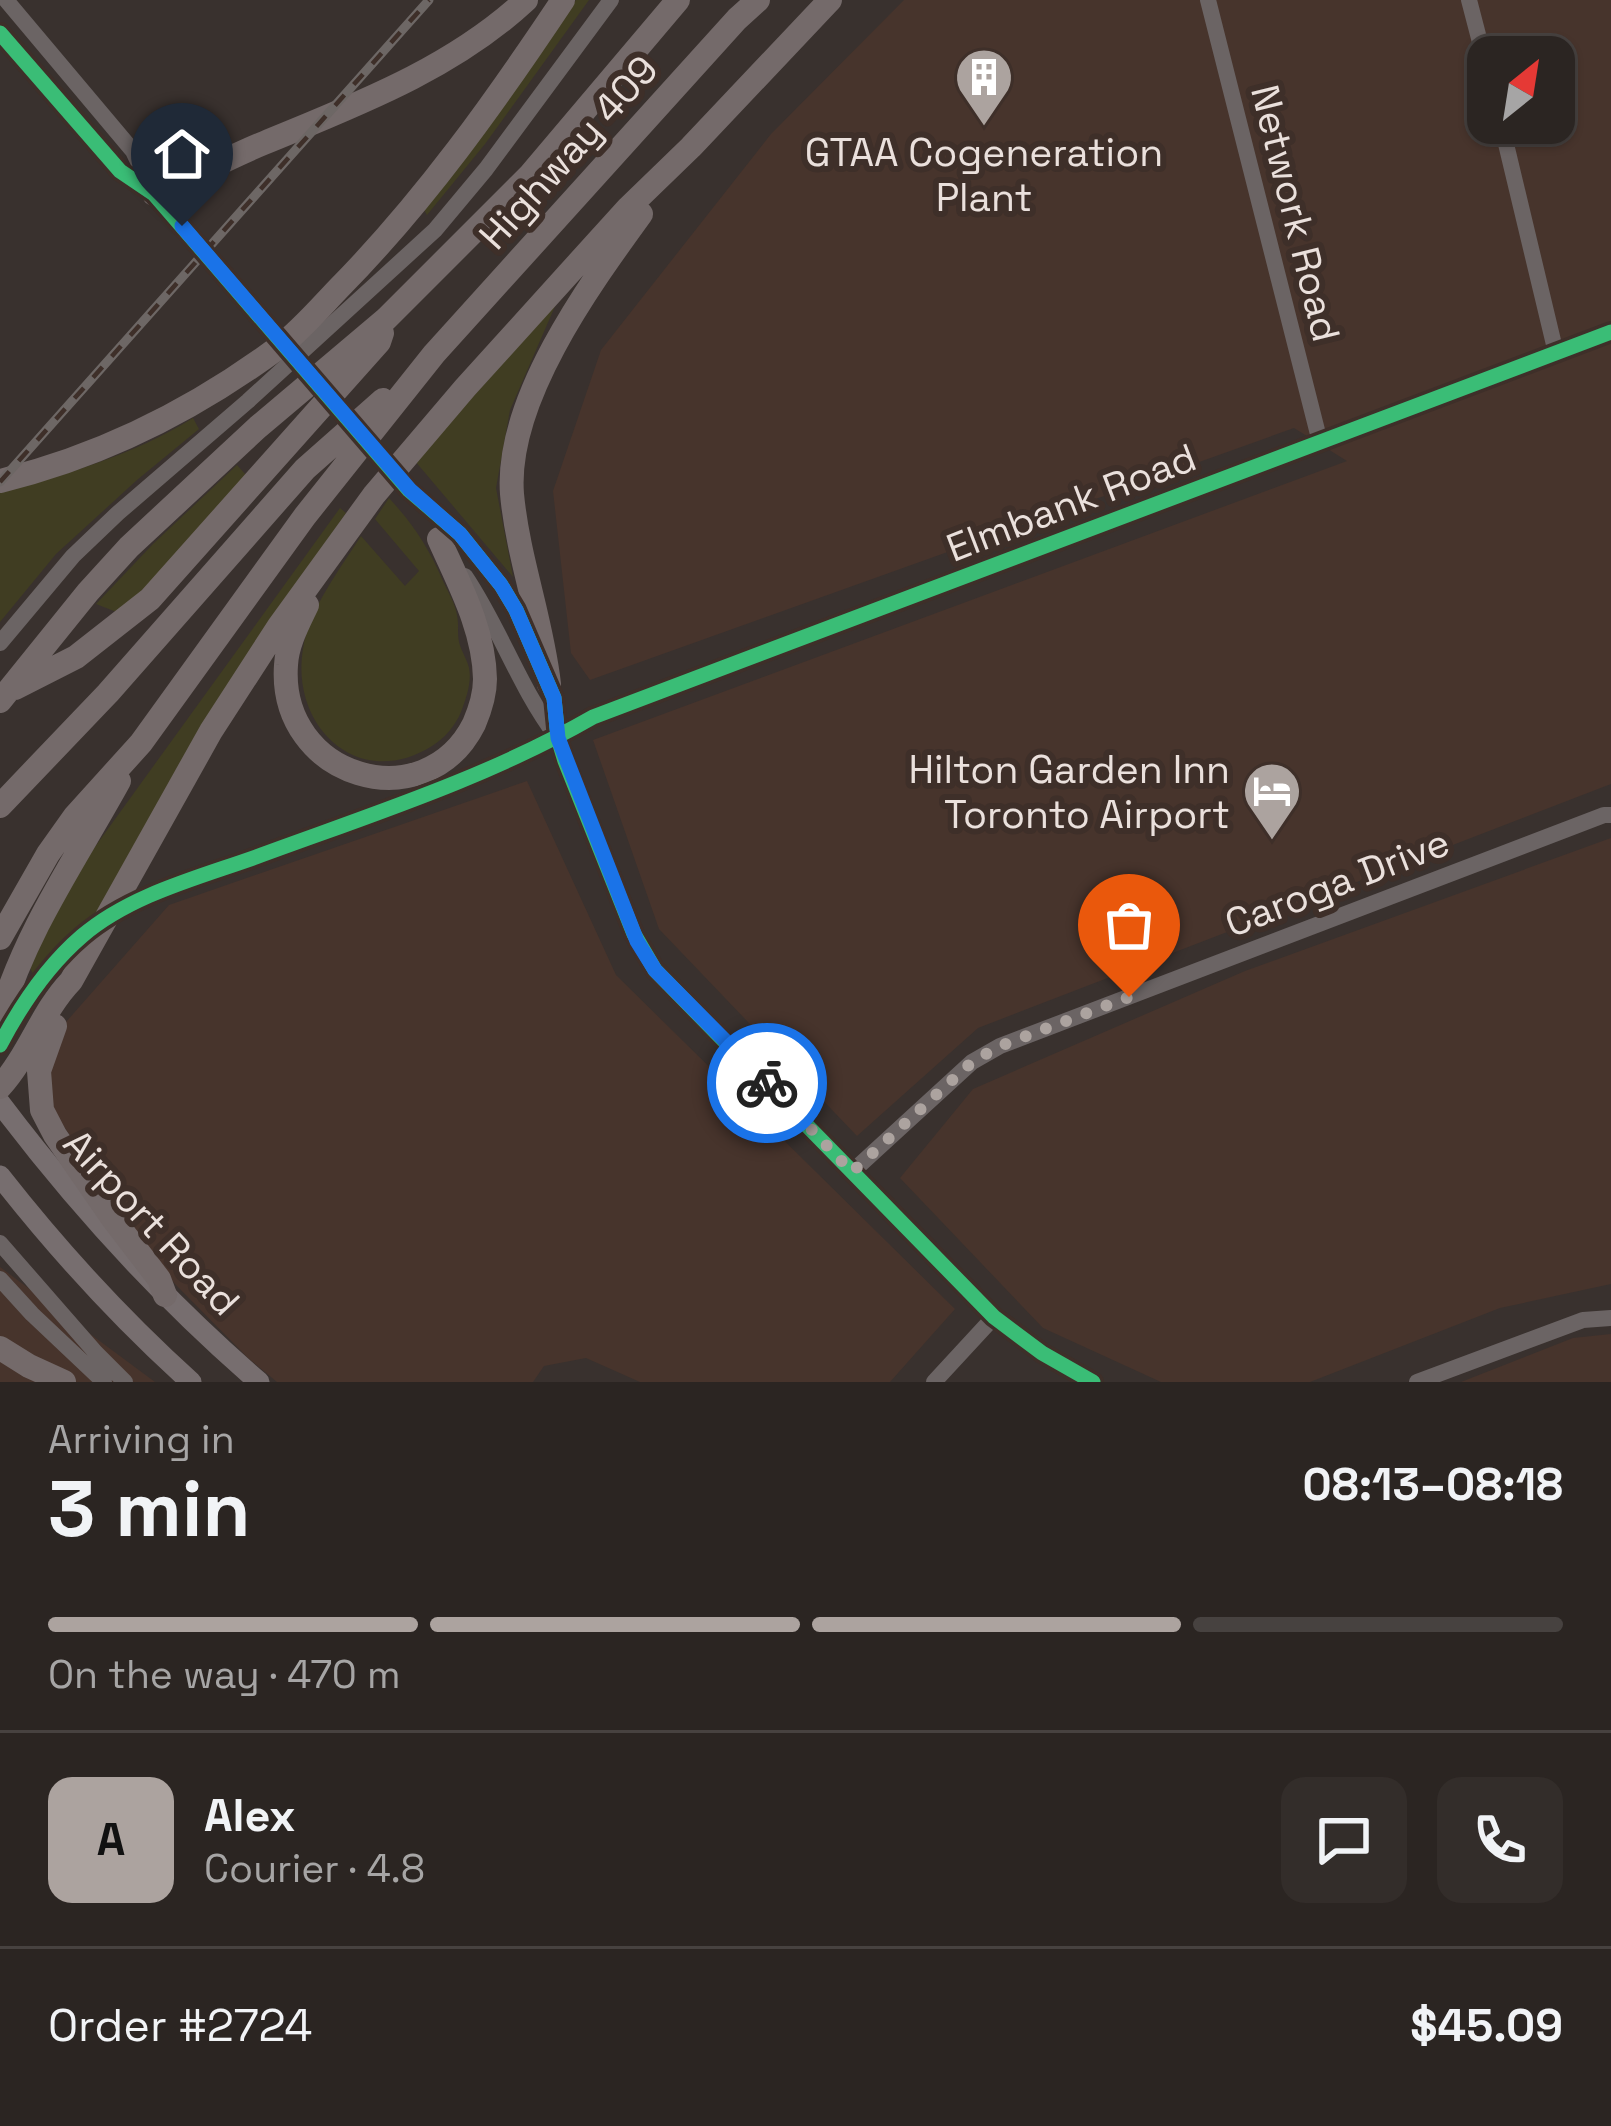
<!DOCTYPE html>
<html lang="en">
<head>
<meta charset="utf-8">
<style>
	body { margin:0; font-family:"Space Grotesk",sans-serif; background:#332d2a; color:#f1f3f6; height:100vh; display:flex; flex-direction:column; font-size:45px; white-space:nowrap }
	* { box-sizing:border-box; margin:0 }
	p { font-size:39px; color:#a6a5a5 }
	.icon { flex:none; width:66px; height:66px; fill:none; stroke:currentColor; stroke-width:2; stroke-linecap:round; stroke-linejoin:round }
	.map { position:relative; height:1382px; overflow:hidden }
	.details { display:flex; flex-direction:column; background:#2b2522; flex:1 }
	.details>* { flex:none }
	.needle { width:78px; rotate:30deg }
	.tools { position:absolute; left:1467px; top:36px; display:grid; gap:24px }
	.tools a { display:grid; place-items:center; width:108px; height:108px; border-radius:24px; background:#2b2522; box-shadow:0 3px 9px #0004,0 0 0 3px #474240; font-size:60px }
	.pin { position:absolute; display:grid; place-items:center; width:102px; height:102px; color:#fff; margin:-123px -51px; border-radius:50% 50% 50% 0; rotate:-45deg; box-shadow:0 0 12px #0007 }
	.pin .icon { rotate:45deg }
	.courier { position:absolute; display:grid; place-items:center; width:120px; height:120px; margin:-60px; border:9px solid #1a73e8; border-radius:50%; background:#fff; color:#222; box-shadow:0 3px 15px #0007 }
	.summary em { font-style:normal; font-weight:800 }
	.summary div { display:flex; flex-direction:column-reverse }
	.summary { display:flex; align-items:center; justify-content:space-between; height:204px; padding:0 48px }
	h1 { font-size:78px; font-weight:800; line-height:90px }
	.bar { display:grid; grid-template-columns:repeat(4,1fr); gap:18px 12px; align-content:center; height:144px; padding:0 48px }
	.bar i { height:15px; border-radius:9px; background:#474240 }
	.bar .on { background:#aca39f }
	.bar p { grid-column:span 4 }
	.line { display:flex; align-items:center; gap:30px; padding:0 48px; border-top:3px solid #474240 }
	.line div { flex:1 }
	.round { display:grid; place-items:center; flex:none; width:126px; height:126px; border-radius:24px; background:#332d2a }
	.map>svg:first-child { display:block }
	.built { fill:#47342c; fill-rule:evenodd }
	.green { fill:#403d22 }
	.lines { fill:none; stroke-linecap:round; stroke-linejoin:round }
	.minor { stroke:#6b6464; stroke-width:16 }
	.major { stroke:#776e6f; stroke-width:21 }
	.highway { stroke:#746a6a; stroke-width:24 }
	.rail-casing { stroke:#6d6765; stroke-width:9 }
	.rail { stroke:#3e2f29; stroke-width:4.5; stroke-dasharray:14; stroke-linecap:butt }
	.cycleway-casing { stroke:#3e2f29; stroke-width:22 }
	.cycleway { stroke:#3abd76; stroke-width:15 }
	.done { stroke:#aca39f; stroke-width:12; stroke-dasharray:0 21.6 }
	.route { stroke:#1a73e8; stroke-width:15 }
	.labels { text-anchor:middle; stroke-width:12; stroke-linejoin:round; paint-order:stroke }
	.street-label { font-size:39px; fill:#eae0dc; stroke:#3e2f29 }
	.poi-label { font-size:39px; fill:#eae0dc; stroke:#3e2f29 }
</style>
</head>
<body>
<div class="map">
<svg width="1611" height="1382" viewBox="0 0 1611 1382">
	<rect width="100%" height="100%" fill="#39312e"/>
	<path class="built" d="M904,0H1611V784L978,1028L857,1136L659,929L593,740L1347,461L1294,428L590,680L571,653L553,491L601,350L771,134ZM1488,57H1554V123H1488Z
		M527,781L616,975L955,1309L890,1382H640L586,1358L544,1366L533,1382H277L248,1358L175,1284L139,1239L51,1107L50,1057L66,1022L169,905Z
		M1611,838V1284L1500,1308L1310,1382H1161L1043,1328L900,1178L973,1089L1245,971Z
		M0,1267L155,1382H0Z
		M1611,1334V1382H1461L1573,1338Z"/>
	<path class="green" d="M576,0H589L485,144L427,215L424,210L512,93Z
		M556,304L510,410L496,488L513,577L415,461Z
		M193,418L199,429L137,480L56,554L0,622V493C66,474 134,455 193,418Z
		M237,465L246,475L173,560L119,613L96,604L153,544Z
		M389,498C413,524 429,548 443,581C448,592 455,603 457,615C459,624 457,633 459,642C461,651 467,659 469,668C472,682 466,699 461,712C455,726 445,738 432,746C359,792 290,727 303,649C309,609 340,569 361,536L405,586L419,571L375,519Z
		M340,508L346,513L234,677L94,917L73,932L33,974L30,968L52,920L92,851Z"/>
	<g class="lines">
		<path class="minor" d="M6,0L133,151L153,193
			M1208,0L1320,442
			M1469,0L1488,73
			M0,33L120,171L154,194L409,490L460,534L501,585L516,610L554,698L558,738L565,761L634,934L655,970L994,1317L1042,1353L1093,1382
			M1501,123L1556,353
			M465,576C500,628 519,687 556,736
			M0,643L73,556L118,513L248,401L435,230L486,169L611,0
			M0,1045C21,1005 47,966 82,936C130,895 197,878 256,857C370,815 487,778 593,717L1611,332
			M852,1172L972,1062L1000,1046L1604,815H1611
			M0,1243L96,1353L125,1382
			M0,1279L32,1314L104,1382
			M934,1382L994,1317
			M1417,1382L1583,1320L1611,1318"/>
		<path class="major" d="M0,1103C77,1205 163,1299 259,1382
			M0,1176C58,1250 121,1319 191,1382"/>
		<path class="highway" d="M154,194C191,178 227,158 264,143C356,105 452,69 526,0
			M0,481C103,456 194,410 279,347C300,331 319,309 338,289C424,202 495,102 563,0
			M307,605C298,624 287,644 286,665C278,778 425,821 474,724C480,710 485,695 485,679C484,629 459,584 439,539
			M549,684C542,620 518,559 512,494C505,401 588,287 641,214
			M15,688L76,657L150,599L379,342L382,333
			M0,701L88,592L129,547L258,427L386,319L530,175L678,0
			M0,806L108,693L305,469L383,400
			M0,938L48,854L75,816L141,743L305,516L434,354L737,19L758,0
			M0,1017C27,928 75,861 119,781
			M55,1026L39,1071L42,1110L55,1135L113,1219L159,1279L165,1295
			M0,1087C29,1055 42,1011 71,981L211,731L279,626L374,495L465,388L628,208L691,147L830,0
			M0,1348L29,1366L64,1382"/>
		<g class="rail-casing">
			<path id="rail" d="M0,482L429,0"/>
		</g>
		<use href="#rail" class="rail"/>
		<g class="cycleway-casing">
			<path id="cycleway" d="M0,33L120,171L154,194L409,490L460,534L501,585L516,610L554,698L558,738L565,761L634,934L655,970L994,1317L1042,1353L1093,1382
				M0,1045C21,1005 47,966 82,936C130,895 197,878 256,857C370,815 487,778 593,717L1611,332"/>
		</g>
		<use href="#cycleway" class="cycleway"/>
	</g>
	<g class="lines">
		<path class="done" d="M767,1083L852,1172L972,1062L1000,1046L1129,997"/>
		<path class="route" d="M182,226L410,490L460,534L501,585L516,610L554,698L558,738L637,941L655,970L767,1083"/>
	</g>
	<defs>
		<g id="building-pin" transform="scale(3)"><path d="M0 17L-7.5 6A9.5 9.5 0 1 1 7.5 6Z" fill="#aca39f" stroke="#3e2f29"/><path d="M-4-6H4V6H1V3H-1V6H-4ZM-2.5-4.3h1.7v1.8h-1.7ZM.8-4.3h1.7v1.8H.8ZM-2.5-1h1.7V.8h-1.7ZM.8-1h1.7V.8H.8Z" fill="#fff"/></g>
		<g id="hotel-pin" transform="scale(3)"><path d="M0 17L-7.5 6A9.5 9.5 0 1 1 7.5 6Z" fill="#aca39f" stroke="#3e2f29"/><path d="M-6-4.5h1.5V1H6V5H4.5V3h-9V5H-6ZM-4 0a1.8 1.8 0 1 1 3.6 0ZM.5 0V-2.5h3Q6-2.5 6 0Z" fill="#fff"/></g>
	</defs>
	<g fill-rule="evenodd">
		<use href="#building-pin" x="984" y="77"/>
		<use href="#hotel-pin" x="1272" y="791"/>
	</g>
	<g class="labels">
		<g class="street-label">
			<text transform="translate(568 152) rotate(-48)" y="14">Highway 409</text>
			<text transform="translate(1296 213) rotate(76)" y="14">Network Road</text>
			<text transform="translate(1071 502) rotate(-21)" y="14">Elmbank Road</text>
			<text transform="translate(1337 882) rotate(-21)" y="14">Caroga Drive</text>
			<text transform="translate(152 1222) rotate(47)" y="14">Airport Road</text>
		</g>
		<g class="poi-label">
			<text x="984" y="166">GTAA Cogeneration<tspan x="984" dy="45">Plant</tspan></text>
			<text x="1230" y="783" text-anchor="end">Hilton Garden Inn<tspan x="1230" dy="45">Toronto Airport</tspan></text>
		</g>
	</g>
</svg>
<div class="tools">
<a><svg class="needle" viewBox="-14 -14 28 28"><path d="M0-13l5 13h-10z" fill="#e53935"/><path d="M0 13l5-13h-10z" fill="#a6a5a5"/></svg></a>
</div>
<div class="pin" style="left:1129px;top:997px;background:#ea580c"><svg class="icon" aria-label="bag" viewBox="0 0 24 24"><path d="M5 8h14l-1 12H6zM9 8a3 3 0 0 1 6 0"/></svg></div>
<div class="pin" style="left:182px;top:226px;background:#1f2937"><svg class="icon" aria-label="home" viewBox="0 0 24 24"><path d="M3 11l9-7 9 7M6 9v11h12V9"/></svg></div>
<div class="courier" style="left:767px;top:1083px"><svg class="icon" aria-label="bike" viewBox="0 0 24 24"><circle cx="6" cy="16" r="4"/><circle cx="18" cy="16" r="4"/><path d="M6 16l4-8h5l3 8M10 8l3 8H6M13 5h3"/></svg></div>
</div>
<section class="details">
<div class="summary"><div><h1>3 min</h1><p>Arriving in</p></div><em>08:13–08:18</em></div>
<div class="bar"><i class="on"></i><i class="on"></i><i class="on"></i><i></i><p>On the way · 470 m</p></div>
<div class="line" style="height:216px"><b class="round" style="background:#aca39f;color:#111">A</b><div><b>Alex</b><p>Courier · 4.8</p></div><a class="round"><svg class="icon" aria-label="chat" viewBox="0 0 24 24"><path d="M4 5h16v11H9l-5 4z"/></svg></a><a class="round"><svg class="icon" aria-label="phone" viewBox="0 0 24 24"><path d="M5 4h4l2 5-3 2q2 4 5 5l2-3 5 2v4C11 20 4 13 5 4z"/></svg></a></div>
<div class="line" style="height:156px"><div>Order #2724</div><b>$45.09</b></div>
</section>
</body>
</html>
